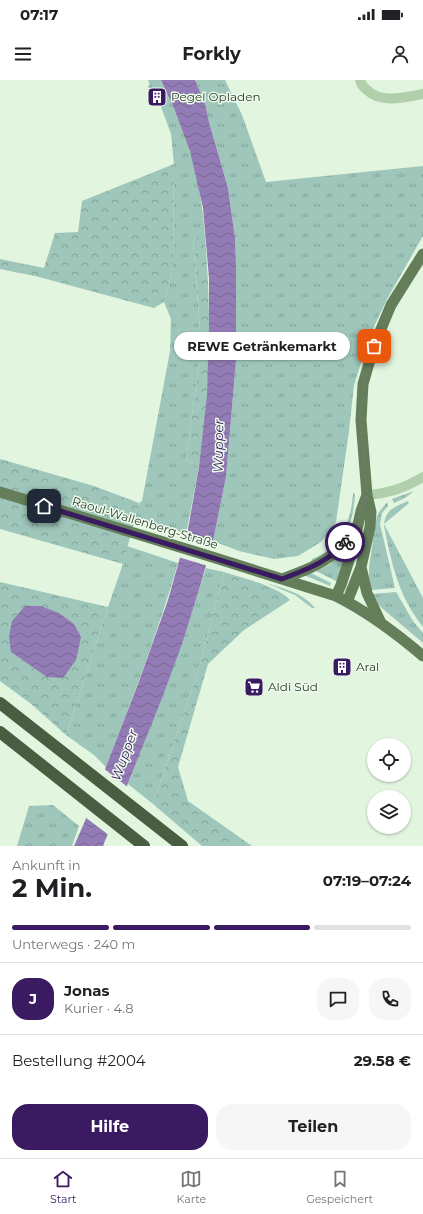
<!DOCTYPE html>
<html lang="de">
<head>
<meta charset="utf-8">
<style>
	body { margin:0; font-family:Montserrat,sans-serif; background:#f6f6f6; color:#202124; height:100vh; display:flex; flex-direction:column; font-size:15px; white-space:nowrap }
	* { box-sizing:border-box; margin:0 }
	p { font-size:13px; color:#757577 }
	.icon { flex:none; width:22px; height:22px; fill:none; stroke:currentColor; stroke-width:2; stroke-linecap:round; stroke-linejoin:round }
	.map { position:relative; height:766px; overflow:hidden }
	.details { display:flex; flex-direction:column; background:#fff; flex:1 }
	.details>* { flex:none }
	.controls { position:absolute; left:367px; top:658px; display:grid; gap:8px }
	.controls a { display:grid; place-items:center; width:44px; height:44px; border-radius:50%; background:#fff; box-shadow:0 1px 3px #0004; font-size:20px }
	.pin { position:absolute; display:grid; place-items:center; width:34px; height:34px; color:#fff; margin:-17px; border-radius:8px; box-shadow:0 2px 6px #0006 }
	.courier { position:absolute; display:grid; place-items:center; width:40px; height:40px; margin:-20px; border:3px solid #3a1b61; border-radius:50%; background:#fff; color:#222; box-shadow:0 1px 5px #0007 }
	.bubble { position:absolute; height:28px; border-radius:14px; background:#fff; box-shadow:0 1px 3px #0004; font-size:13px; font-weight:700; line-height:28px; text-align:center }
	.headline em { font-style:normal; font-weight:700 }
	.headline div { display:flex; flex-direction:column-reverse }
	.headline { display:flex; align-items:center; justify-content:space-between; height:68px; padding:0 12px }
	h1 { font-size:26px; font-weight:700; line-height:30px }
	.bar { display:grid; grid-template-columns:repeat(4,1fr); gap:6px 4px; align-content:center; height:48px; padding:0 12px }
	.bar i { height:5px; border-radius:3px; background:#e0e0e0 }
	.bar .active { background:#3a1b61 }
	.bar p { grid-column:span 4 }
	.line { display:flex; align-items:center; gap:10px; padding:0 12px; border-top:1px solid #e0e0e0 }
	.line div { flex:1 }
	.round { display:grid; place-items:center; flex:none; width:42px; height:42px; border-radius:16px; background:#f6f6f6 }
	.action { display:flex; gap:8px; margin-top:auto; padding:8px 12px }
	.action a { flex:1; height:46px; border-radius:16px; background:#3a1b61; color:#fff; font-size:16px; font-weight:700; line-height:46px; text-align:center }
	.action a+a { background:#f6f6f6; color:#202124 }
	.status { display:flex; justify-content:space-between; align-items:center; height:28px; padding:0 20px; background:#fff; direction:ltr }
	.status svg { height:11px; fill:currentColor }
	header { display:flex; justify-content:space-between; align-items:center; height:52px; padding:0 12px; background:#fff; font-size:18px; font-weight:700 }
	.tab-bar { display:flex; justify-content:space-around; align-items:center; height:56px; border-top:1px solid #e0e0e0; background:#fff; font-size:11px; color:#757577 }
	.tab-bar a { display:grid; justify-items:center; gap:2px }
	.tab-bar .active { color:#3a1b61 }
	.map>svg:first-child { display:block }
	.grass { fill:url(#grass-tufts) }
	.forest { fill:url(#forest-crowns) }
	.water { fill:url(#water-waves) }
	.pier { fill:#e2f5df }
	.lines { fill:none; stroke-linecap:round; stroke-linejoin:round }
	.minor { stroke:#b0cfaa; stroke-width:10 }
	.primary { stroke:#647e5a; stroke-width:11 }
	.motorway { stroke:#495d40; stroke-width:12 }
	.done { stroke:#6e7c69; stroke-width:4; stroke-dasharray:0 7.2 }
	.route { stroke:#3a1b61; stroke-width:5 }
	.labels { text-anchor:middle; stroke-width:3; stroke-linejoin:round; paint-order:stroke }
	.poi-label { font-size:12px; fill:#2f3b2a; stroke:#eefced; text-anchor:start }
	.street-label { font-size:12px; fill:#2f3b2a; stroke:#eefced }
	.water-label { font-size:13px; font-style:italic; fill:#3a1b61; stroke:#eefced }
</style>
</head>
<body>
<div class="status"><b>07:17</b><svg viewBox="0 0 49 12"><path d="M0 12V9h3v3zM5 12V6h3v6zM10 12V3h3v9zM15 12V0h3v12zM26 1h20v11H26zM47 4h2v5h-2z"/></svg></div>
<header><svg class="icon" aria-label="menu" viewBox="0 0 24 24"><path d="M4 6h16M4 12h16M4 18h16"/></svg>Forkly<svg class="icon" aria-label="person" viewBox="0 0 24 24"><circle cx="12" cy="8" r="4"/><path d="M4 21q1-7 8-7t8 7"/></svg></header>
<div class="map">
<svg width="423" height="766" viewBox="0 0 423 766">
	<defs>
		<pattern id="grass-tufts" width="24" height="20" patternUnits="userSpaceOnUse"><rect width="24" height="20" fill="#9ec6ba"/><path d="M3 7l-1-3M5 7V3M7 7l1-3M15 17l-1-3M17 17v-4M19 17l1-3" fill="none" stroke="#81a297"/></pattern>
		<pattern id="forest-crowns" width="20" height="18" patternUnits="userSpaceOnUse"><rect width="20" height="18" fill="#9ec6ba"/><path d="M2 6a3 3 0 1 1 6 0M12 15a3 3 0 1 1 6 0" fill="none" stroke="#81a297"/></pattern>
		<pattern id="water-waves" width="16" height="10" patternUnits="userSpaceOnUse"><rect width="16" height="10" fill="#937cb5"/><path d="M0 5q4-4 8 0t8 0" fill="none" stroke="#786793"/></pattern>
	</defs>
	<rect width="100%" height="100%" fill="#e2f5df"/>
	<path class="grass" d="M148,0H161C172,23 184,47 191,71C198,99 203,128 205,156L193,159L200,251L199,283L186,380L199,387L186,454L176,450L134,440L139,423L142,421L170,271L171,239L164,222L173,188L174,84L171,54L160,24L156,26L148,6L150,5Z
		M195,0H225L242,35L266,102L423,86V156L387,219L370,255L354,305L349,351L336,442L321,462L298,476L274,479L239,471L213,461L226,397L236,281V185L235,158L228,108L209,42L205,23Z
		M414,411L405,418L394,423L392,419Z
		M354,413L355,414C354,432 350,454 336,467C329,473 319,477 311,482L312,479C340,468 351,442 353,414Z
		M408,421L409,423L384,444L423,518V547C398,515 392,485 384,446C385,429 395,427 408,421Z
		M387,422L388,426L382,433L380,444L395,508L371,510L369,497V487L376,440L379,432Z
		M127,466L178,483C158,552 132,620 106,687L94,675L66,655L108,527L123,484Z
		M346,469H347L338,502L316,491C328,487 337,479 346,469Z
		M206,488L224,492L198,592L153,724L128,704L181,565Z
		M311,493L331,503L330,506L304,495Z
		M266,503C283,508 303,513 315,528H312L295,515Z
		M396,512L413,541L423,553V563L383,529L378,524L373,514Z
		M53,725L79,746L72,766H17L29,726Z"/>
	<path class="forest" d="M174,84L173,188L164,222L154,228L35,196L0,189V179L44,188L55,153L78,152L82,121Z
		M205,156C209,209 211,262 207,314C205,339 202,363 199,387L186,380L199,283L200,251L193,158Z
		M0,379L94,406L139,423L123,484L0,449Z
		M224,492C242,498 277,506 290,520L244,550L208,584L178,687L188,721L252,766H202L153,724L198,592Z
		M0,502L108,527L66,655L30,623L0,601Z"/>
	<path class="water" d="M161,0H195L205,23L209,42L228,108L235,158L236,185V281L226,397L213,461L201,503L182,564L162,618L103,766H74L85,741L138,604L168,520L188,449L199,387L207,314L209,249V198L203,128L190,71L174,28Z
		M25,526H41L59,533L74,544L81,557L76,580L63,598L47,597L11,572L9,557L12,541Z"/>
	<path class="pier" d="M184,457L214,466L208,486L178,477Z
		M103,688L129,708L110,756L85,737Z"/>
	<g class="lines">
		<path class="minor" d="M360,0C361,5 363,7 367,10C381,24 405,17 423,14
			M367,415C386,414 407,407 423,397"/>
		<path class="primary" d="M0,412L209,476L336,516C368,532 396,553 423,576
			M361,487L367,513L381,543
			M282,499C303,491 325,484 341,467C346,461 351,454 356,447
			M336,516L341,505L353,468L361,431L367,415
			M347,522L361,487L370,447L371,432L367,415L361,340L363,304L374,266L391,225L423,174"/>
		<path class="motorway" d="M0,623L182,766
			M0,652L144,766"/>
	</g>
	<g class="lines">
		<path class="done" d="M345,462L358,445L361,431L367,415L361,340L364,304L374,266"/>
		<path class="route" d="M44,426L282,499C305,490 329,482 345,462"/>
	</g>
	<defs>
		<g id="building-square" transform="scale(1)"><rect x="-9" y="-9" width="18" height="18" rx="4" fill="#3a1b61" stroke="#eefced"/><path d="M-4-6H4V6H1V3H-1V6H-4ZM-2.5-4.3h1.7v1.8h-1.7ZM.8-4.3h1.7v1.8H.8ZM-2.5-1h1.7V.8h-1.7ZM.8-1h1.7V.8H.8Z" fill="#fff"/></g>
		<g id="supermarket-square" transform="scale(1)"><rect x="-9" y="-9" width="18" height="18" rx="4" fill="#3a1b61" stroke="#eefced"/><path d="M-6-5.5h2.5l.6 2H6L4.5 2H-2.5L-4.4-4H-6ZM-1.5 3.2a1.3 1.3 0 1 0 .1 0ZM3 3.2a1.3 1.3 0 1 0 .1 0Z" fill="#fff"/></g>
	</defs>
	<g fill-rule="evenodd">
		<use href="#building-square" x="157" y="17"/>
		<use href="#building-square" x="342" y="587"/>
		<use href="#supermarket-square" x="254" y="607"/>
	</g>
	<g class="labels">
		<g class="poi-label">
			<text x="171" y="21">Pegel Opladen</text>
			<text x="356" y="591">Aral</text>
			<text x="268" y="611">Aldi Süd</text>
		</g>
		<g class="street-label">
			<text transform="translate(145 443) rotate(17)" y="4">Raoul-Wallenberg-Straße</text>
		</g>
		<g class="water-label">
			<text transform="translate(218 366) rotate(-89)" y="5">Wupper</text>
			<text transform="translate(124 675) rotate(-70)" y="5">Wupper</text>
		</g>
	</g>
</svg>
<div class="controls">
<a><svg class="icon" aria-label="locate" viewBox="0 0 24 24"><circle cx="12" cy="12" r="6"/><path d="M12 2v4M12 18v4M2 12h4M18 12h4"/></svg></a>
<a><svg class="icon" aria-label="layers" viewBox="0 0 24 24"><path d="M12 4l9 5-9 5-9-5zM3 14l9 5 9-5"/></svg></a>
</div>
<div class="pin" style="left:374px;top:266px;background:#ea580c"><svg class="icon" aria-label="bag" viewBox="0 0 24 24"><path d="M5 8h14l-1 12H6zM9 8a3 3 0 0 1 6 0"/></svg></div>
<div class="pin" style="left:44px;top:426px;background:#1f2937"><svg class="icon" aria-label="home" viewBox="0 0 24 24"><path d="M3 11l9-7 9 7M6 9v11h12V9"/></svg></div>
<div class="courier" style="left:345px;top:462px"><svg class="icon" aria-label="bike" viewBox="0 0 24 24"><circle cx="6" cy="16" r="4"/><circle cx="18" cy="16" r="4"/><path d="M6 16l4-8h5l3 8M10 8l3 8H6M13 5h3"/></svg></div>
<div class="bubble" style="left:174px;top:252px;width:176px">REWE Getränkemarkt</div>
</div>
<section class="details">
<div class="headline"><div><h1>2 Min.</h1><p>Ankunft in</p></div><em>07:19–07:24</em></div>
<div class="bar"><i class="active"></i><i class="active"></i><i class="active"></i><i></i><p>Unterwegs · 240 m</p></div>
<div class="line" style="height:72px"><b class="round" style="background:#3a1b61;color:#fff">J</b><div><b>Jonas</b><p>Kurier · 4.8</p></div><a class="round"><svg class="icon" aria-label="chat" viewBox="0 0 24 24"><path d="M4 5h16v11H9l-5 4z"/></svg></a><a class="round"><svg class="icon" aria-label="phone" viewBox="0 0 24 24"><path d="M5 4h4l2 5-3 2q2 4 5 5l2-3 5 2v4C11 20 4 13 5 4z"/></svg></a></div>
<div class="line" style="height:52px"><div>Bestellung #2004</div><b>29.58 €</b></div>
<div class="action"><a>Hilfe</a><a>Teilen</a></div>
</section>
<nav class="tab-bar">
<a class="active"><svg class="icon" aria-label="home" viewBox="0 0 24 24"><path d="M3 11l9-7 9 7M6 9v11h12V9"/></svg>Start</a>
<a><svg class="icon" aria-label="map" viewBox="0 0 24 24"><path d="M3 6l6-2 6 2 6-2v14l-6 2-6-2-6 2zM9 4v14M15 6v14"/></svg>Karte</a>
<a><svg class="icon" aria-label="saved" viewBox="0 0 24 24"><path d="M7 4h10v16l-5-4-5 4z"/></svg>Gespeichert</a>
</nav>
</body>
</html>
